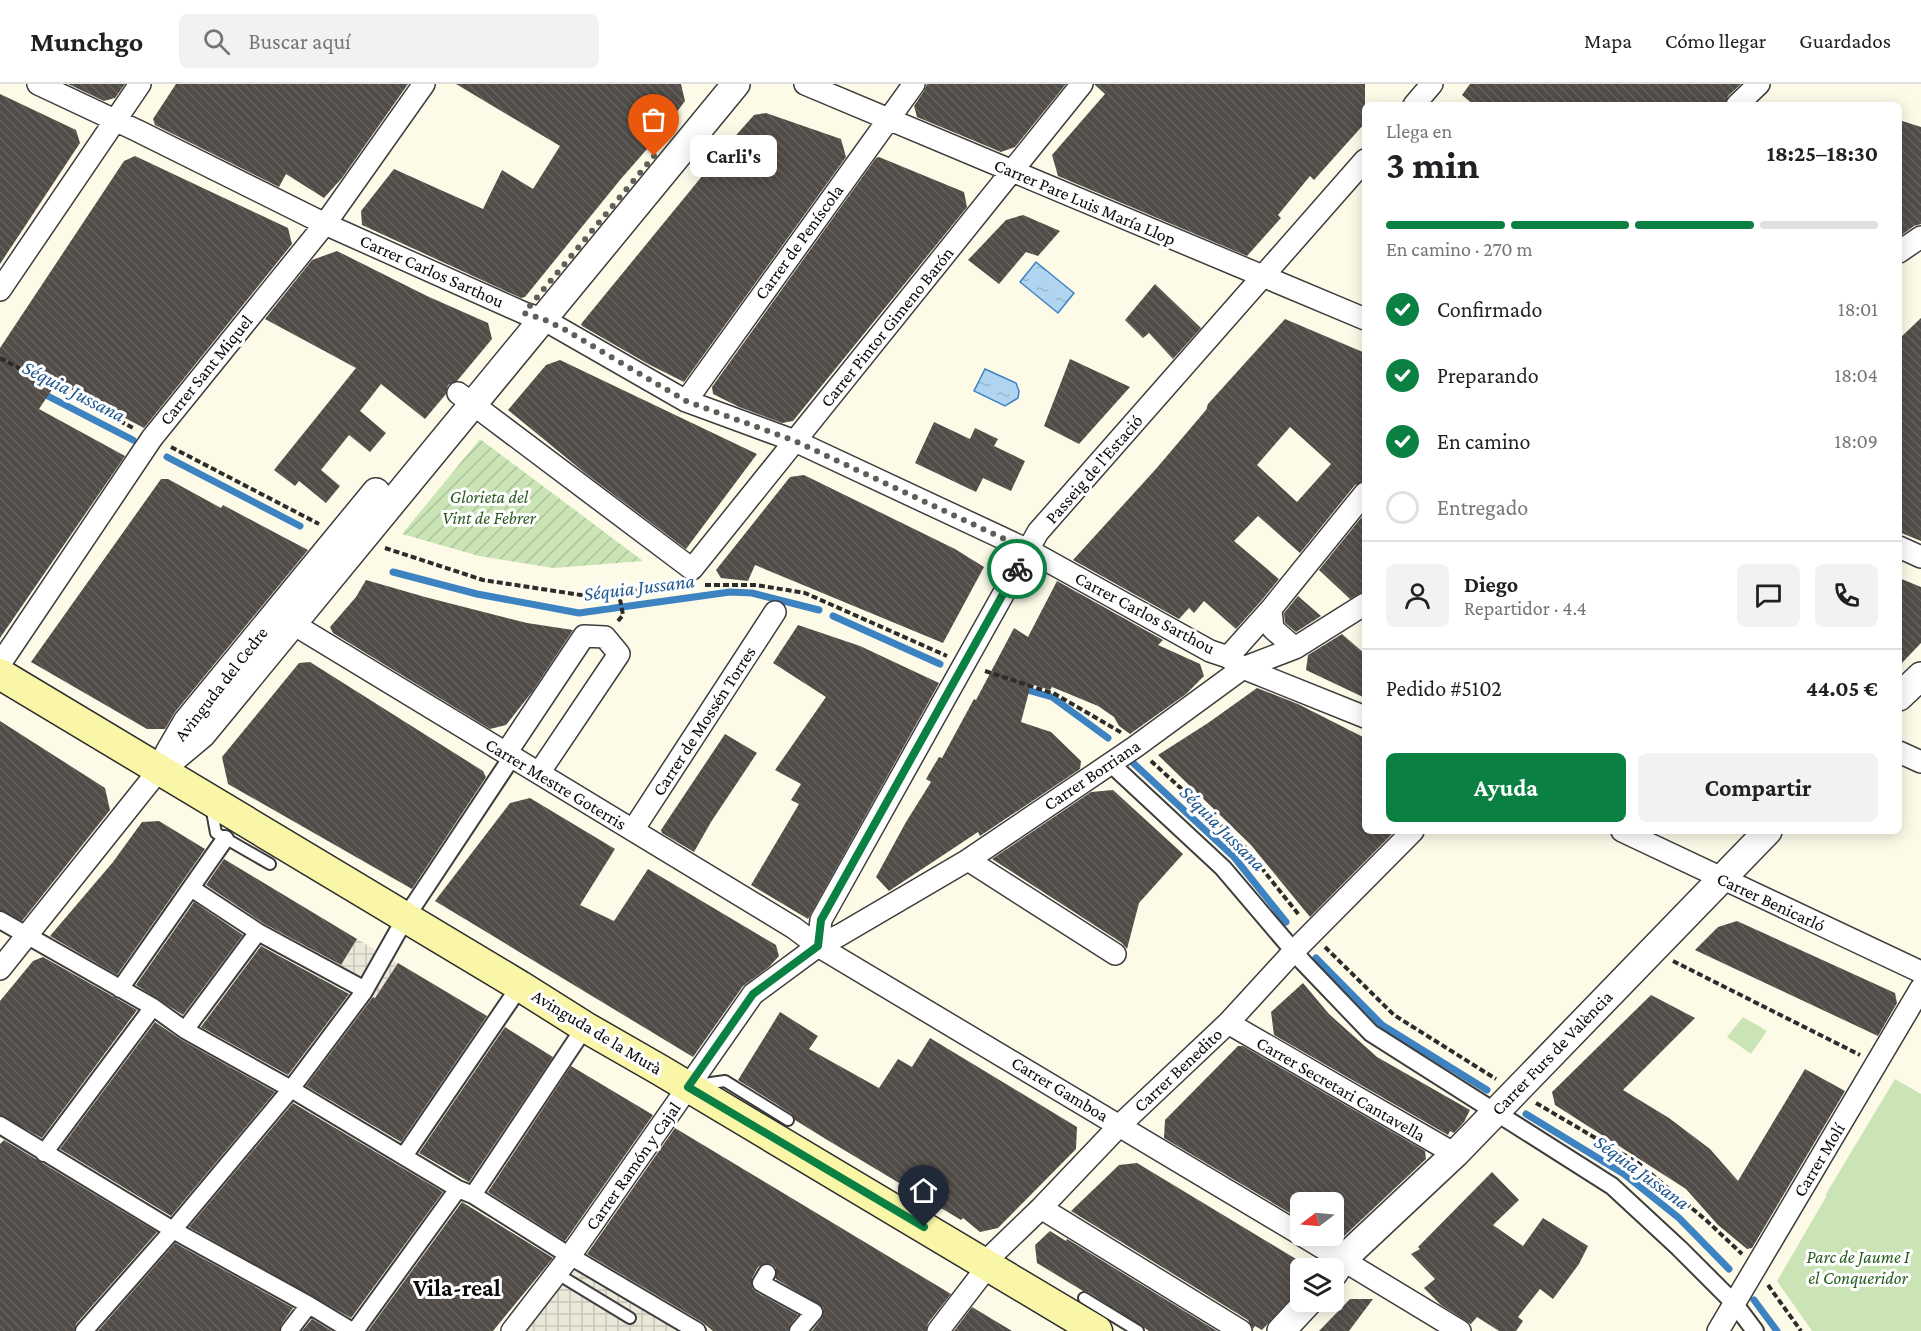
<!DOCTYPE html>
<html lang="es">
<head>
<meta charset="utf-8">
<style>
	body { margin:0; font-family:"Crimson Pro",serif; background:#f2f2f2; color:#202124; height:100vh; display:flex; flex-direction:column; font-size:22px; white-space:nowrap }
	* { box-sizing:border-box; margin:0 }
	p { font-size:20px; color:#757577 }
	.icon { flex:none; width:33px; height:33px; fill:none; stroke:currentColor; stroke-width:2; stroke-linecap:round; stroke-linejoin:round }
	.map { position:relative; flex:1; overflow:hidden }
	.sheet { position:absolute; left:1362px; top:18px; width:540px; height:732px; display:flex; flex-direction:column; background:#fff; border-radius:9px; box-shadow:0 3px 15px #0003 }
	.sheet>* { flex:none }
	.needle { width:39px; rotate:254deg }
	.buttons { position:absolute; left:1290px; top:1108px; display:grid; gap:12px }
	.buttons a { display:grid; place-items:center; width:54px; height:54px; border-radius:9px; background:#fff; box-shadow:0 3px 15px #0003; font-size:30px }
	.pin { position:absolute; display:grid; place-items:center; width:51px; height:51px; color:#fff; margin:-62px -26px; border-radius:50% 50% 50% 0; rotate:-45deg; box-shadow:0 0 6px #0007 }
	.pin .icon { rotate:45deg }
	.courier { position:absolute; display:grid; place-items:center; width:60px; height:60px; margin:-30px; border:4px solid #0b8043; border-radius:50%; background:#fff; color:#222; box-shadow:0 2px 8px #0007 }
	.bubble { position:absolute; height:42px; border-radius:9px; background:#fff; box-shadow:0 3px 15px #0003; font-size:20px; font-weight:700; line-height:42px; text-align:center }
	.head em { font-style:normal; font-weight:700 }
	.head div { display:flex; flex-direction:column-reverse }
	.head { display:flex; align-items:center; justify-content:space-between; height:102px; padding:0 24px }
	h1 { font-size:39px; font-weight:700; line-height:45px }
	.bar { display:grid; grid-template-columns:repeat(4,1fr); gap:9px 6px; align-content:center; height:72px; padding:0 24px }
	.bar i { height:8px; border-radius:4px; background:#e0e0e0 }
	.bar .selected { background:#0b8043 }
	.bar p { grid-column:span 4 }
	.line { display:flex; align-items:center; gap:15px; padding:0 24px; border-top:2px solid #e0e0e0 }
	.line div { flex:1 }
	.round { display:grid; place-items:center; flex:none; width:63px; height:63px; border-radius:9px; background:#f2f2f2 }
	ol { padding:0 24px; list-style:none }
	li { display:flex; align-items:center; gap:18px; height:66px }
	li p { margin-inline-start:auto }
	li .icon { padding:6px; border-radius:50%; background:#0b8043; color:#fff; stroke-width:4 }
	li:last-child { color:#757577 }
	li i { width:33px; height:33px; border:3px solid #e0e0e0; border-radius:50% }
	.primary-button { display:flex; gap:12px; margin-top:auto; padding:12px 24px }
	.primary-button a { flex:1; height:69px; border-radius:9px; background:#0b8043; color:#fff; font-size:24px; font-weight:700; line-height:69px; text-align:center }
	.primary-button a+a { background:#f2f2f2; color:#202124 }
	header { display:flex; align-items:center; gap:36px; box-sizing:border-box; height:84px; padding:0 30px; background:#fff; border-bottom:2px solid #e0e0e0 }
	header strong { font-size:28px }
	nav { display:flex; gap:33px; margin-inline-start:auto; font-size:21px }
	.search { width:420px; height:54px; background:#f2f2f2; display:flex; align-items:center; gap:15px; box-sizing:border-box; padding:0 21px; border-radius:9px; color:#757577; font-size:22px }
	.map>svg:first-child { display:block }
	.park { fill:#cae4b5 }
	.garden { fill:url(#garden-furrows) }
	.plaza { fill:url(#plaza-grid) }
	.water { fill:url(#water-ripples); stroke:#3d83c2; stroke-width:1.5 }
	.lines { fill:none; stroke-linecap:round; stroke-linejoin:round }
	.stream { stroke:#3d83c2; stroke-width:7 }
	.building { fill:url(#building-back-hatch); fill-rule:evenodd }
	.service-casing { stroke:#3d3d3d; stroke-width:14 }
	.pedestrian-casing { stroke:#3d3d3d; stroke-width:20 }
	.minor-casing { stroke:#3d3d3d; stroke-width:24 }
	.tertiary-casing { stroke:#3d3d3d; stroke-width:30 }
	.secondary-casing { stroke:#2c2c2c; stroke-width:33 }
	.path { stroke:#2c2c2c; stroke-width:4; stroke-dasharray:6 3; stroke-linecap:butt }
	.service { stroke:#fff; stroke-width:10 }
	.pedestrian { stroke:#fff; stroke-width:16 }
	.minor { stroke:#fff; stroke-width:21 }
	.tertiary { stroke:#fff; stroke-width:27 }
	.secondary { stroke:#f9f6a7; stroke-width:30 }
	.done { stroke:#5f5e58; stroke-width:6; stroke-dasharray:0 10.8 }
	.route { stroke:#0b8043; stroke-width:8 }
	.labels { text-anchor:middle; stroke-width:6; stroke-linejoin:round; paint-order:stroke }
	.street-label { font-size:18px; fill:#0a0a0a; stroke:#fff }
	.park-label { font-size:18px; font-style:italic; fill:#285b20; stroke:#fff }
	.water-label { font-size:20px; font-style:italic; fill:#1e5690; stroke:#fff }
	.district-label { font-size:24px; font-weight:bold; fill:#0a0a0a; stroke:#fff }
</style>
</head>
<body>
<header>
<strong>Munchgo</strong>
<div class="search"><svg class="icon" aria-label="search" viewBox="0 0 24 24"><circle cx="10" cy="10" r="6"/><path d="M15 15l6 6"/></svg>Buscar aquí</div>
<nav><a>Mapa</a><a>Cómo llegar</a><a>Guardados</a></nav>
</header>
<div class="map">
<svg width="1921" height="1247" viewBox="0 0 1921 1247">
	<defs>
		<pattern id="garden-furrows" width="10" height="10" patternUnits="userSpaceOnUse" patternTransform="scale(1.5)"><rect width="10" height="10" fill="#cae4b5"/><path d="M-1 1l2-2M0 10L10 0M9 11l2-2" fill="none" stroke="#acc29a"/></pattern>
		<pattern id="plaza-grid" width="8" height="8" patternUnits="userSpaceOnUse" patternTransform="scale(1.5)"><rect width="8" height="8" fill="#ebe7d9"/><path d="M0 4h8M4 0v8" fill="none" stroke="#c8c5b9"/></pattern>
		<pattern id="water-ripples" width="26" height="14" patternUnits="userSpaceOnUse" patternTransform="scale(1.5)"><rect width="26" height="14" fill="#b1d4f1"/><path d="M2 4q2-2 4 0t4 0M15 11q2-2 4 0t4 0" fill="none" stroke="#97b5cd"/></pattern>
		<pattern id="building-back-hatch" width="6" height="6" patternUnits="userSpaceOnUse" patternTransform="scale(1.5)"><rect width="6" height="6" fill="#514c47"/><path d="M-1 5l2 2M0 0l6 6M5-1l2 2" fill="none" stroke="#65615d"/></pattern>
	</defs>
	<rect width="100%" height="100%" fill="#fdfbe8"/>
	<path class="park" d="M1743,933L1767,947L1751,970L1727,953Z
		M1895,995L1921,1010V1247H1812L1777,1197L1826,1113V1110Z"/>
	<path class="garden" d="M480,355L643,477L554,484L479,472L402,450Z"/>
	<path class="plaza" d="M357,855L398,879L375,913L363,909L339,885Z
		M575,1165L712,1247H512Z"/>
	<path class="water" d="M1036,178L1074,209L1058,229L1020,198Z
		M985,285L1016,299L1019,307L1018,314L1005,322L974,307Z"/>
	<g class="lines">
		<path class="stream" d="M40,308L133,356
			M167,373L300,442
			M393,488L477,510L579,529L730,508L752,509L819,526
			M833,532L940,580
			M1020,604L1052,613L1108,654
			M1131,677L1234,773L1286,838
			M1316,874L1382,941L1487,1006
			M1526,1030L1624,1090L1679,1134L1729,1185
			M1754,1216L1777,1247"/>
	</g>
	<path class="building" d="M68,0H125L115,14L104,17Z
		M176,0H408L342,94L324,114L286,90L279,103L155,41L153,35Z
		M456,0H681L685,17L661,49L620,96L525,213L521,214L362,141L361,127L394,85L483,125L502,86L533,105L560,62Z
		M927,0H1066L1015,63L1001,68L917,33L914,22L924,7Z
		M1094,0H1365V39L1314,96L1310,92L1278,131L1281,134L1247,172L1058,92L1052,71L1105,10Z
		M1470,0H1741L1728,12L1725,21H1474L1462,11Z
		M0,10L76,46L80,59L0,180Z
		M766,29L841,55L846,73L684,298L648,280L582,242L581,240L590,229L730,58L754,31Z
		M1899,36L1921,43V140L1914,142L1899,153Z
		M135,72L288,144L292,160L144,344L57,298L39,325L125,372L0,554V264L124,77Z
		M879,73L964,108L967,123L793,337L782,339L739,323L713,310L712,303L876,74Z
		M1023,131L1060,147L1038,172L1026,168L999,200L968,176L1006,136Z
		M337,167L427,212L488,239L492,255L457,297L448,301L446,310L425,335L381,300L360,327L386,349L370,368L349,351L321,386L340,402L326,419L299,397L295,402L274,386L356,284L265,235L312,176Z
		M1155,200L1201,244L1173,275L1149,249L1143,254L1125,236Z
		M1921,234V457L1899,448V255Z
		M1285,235L1365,269V397L1355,401L1300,469L1258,432L1234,457L1279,495L1261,517L1236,545L1204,517L1194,529L1189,524L1179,535L1073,476L1155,386L1206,326L1208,320ZM1290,343L1331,380L1297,418L1257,381Z
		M1070,275L1130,303L1079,360L1044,342Z
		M560,276L757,370L686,465L585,389L508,326L546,281Z
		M934,338L970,355L975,344L998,355L994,362L1025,377L1011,407L983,394L976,408L915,379Z
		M804,391L955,465L984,483L943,559L755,481L748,497L721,494L716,486L790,393Z
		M161,395H168L221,424L223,421L308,466L175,628L165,645H147L31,578Z
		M1365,429V507L1350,515L1319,486Z
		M1899,494L1921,503V559L1899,582Z
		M366,496L425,513L527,539L573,546L532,608L506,641L490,645L333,549L330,543L356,513Z
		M1057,497L1163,556L1158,561L1200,580L1204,592L1186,610L1130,650L1119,642L1114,633L1098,622L1052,603L1050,606L1031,600L1021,638L1051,648L1081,677L1080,685L980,752L978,748L889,807L876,793L906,738L931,698L926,695L939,673L942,674L974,615L976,616L1014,544L1028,553Z
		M1298,512L1321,532L1296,548L1285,539L1284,529Z
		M798,541L860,562L939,599L808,835L751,801L799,720L791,716L801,700L775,686L826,613L773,579Z
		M1342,550L1365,570V614L1306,586L1308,571Z
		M310,578L483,687L486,693L412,805L228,700L222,673L299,579Z
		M1257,604L1298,620L1365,654V747H1395L1310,833L1251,761L1158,671L1208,639Z
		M0,637L105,704L110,726L22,837L0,826Z
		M725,650L757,669L711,738L694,768L662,749L661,746Z
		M1113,706L1183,770L1139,819L1127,865L1122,859L992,775L1091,708Z
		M530,714L615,765L580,821L614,837L648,785L776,861L779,872L769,883L743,902L693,973L435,817L510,719Z
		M159,737L205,765L117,891L50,852L113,778L142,738Z
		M224,775L357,855L341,881L263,839L206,801Z
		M194,818L243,851L183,931L136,901Z
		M1737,837L1895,909L1897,919L1878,952L1695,866L1718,843Z
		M261,862L349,910L288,991L201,943Z
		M43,873L137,926L42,1054L0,1031V917L33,877Z
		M398,879L487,932L401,1058L306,1002L373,913L375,914Z
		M1303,899L1329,930L1377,973L1470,1026L1464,1038L1454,1049L1450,1047L1448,1051L1274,951L1271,928Z
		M1651,911L1695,934L1623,1006L1669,1034L1710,1065L1738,1097L1805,985L1845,1007L1752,1164L1747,1165L1718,1141L1686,1105L1555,1021L1552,1008Z
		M780,928L818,952L809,965L879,1004L898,975L912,983L930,954L1077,1043L1076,1065L998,1144L980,1148L963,1134L961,1136L829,1057L795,1036L792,1030L738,996Z
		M155,938L180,955L275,1008L171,1132L60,1065Z
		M505,943L553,973L469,1098L419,1069Z
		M1238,962H1243L1425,1067L1426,1075L1341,1155L1335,1156L1328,1152H1334V1119H1300V1135L1164,1054L1165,1036Z
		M571,982L653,1031L565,1157L488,1108Z
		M293,1019L443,1108L351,1234L189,1143Z
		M675,1044L951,1210L928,1239L926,1247H812L822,1234L824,1228L823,1223L776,1195V1184L772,1180L767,1179L758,1183L752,1194V1204L756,1208L798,1231L790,1241L788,1247H713L702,1238L587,1170Z
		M4,1056L157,1148L76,1240L74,1247H0V1060Z
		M1137,1079L1301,1178L1300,1205L1262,1246L1255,1242L1253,1245L1248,1236L1071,1127L1119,1081Z
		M1492,1088L1519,1116L1493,1141L1523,1162L1543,1134L1588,1162L1579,1180L1553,1215L1540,1205L1518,1233L1523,1237L1516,1247H1499L1477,1233L1471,1240L1441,1221L1424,1204L1435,1195L1411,1170L1420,1165L1418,1163Z
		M462,1118L553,1174L493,1247H368Z
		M1050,1147L1066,1157L1067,1155L1217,1247H1149L1088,1208L1083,1207L1037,1179L1035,1161Z
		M175,1159L293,1224L281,1241L279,1247H98Z
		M1350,1215H1373L1349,1247H1319Z
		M972,1223L1012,1247H954Z
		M312,1235L332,1247H302Z"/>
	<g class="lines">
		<g class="service-casing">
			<path id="service" d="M211,722L216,749L270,780
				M697,1001L725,997L788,1036
				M556,1189L630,1234
				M1084,1214L1138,1247"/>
		</g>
		<g class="pedestrian-casing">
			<path id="pedestrian" d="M1110,679L1223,784L1303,878L1371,949L1612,1102L1679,1164L1734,1219L1755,1247
				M191,804L258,848L365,906
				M0,836L153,923L185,946L291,1005L458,1105L473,1111L570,1172L697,1247
				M120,905L225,755
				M185,946L258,848
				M0,1041L173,1146L309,1221L352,1247
				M44,1069L153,923
				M404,1072L520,902
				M473,1111L585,943
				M767,1189L761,1199L814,1228L798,1247
				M84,1247L173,1146L291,1005L363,909L406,833L512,673
				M289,1247L309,1221
				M355,1247L458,1105"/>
		</g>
		<g class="minor-casing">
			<path id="minor" d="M38,0L138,47L325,140L524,229L543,235L686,317L795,357L1028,466L1210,567L1228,573L1243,584L1365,633
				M805,0L1365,235
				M1414,21L1432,0
				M1737,21L1759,0
				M1899,168L1921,153
				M0,206L140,0
				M458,309L692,485L1082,0
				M686,317L914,0
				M1899,463L1921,473
				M1271,525L1273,545L1295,564
				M280,532L794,844L818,862L1300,1150
				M1228,573L1271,525L1365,409
				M0,580L152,354L325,140L424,0
				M1899,668L1921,678
				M506,669L584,552L605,553L619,570L539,689
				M633,746L775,528
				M1622,747L1921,888
				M968,776L1115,870
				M818,862L821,836L1038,448L1365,76
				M0,885L159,686
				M1228,939L1455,1070
				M1041,1124L1241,1247
				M1303,1152L1460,1247
				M984,1179L1041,1124L1120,1041L1228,939L1294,867L1413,747
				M512,1247L570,1172L753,910L818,862L840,851L968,776L1135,663L1243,584L1295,564L1365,520
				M938,1247L988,1182
				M1718,1247L1921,904"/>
		</g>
		<g class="tertiary-casing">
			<path id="tertiary" d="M1899,613L1921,592
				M169,669L187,638L376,408
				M159,686L202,650L736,0
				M1334,1189L1342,1176L1455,1070L1768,747
				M1281,1247L1308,1218"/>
		</g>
		<g class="secondary-casing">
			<path id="secondary" d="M0,590L520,902L585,943L660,986L1097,1247"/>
		</g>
		<path class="path" d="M0,274L135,345
			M171,363L319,440
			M385,464L483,496L581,511L682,503
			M705,501H756L805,509L947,572
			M618,537L623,531L619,510
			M985,587L1055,610L1122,649
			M1151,677L1244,762L1299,831
			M1325,863L1394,931L1496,995
			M1673,877L1860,971
			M1536,1019L1638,1079L1707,1137L1742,1170
			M1768,1201L1801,1247"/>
		<use href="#service" class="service"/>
		<use href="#pedestrian" class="pedestrian"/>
		<use href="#minor" class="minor"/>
		<use href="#tertiary" class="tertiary"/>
		<use href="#secondary" class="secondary"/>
	</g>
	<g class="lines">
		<path class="done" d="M654,72L524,229L543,235L562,244L686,317L795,357L1028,466L1017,485"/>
		<path class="route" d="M924,1143L688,1003L753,910L818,862L821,836L1017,485"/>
	</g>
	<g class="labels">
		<g class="street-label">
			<text transform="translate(1085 118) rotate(23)" y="6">Carrer Pare Luis María Llop</text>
			<text transform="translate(799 158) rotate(-54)" y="6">Carrer de Peníscola</text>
			<text transform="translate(432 187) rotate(24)" y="6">Carrer Carlos Sarthou</text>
			<text transform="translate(887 243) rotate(-51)" y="6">Carrer Pintor Gimeno Barón</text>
			<text transform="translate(206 286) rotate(-51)" y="6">Carrer Sant Miquel</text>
			<text transform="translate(1094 385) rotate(-49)" y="6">Passeig de l'Estació</text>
			<text transform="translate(1145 529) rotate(28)" y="6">Carrer Carlos Sarthou</text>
			<text transform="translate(221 600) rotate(-52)" y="6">Avinguda del Cedre</text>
			<text transform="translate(704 637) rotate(-57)" y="6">Carrer de Mossén Torres</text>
			<text transform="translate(1092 691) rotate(-34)" y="6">Carrer Borriana</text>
			<text transform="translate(556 700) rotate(31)" y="6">Carrer Mestre Goterris</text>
			<text transform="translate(1771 818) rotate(25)" y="6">Carrer Benicarló</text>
			<text transform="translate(597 948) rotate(31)" y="6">Avinguda de la Murà</text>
			<text transform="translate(1552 969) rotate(-46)" y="6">Carrer Furs de València</text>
			<text transform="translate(1178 986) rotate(-43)" y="6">Carrer Benedito</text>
			<text transform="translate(1060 1005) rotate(31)" y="6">Carrer Gamboa</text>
			<text transform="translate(1341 1005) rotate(30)" y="6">Carrer Secretari Cantavella</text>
			<text transform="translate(1819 1076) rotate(-59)" y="6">Carrer Molí</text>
			<text transform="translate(633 1082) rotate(-55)" y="6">Carrer Ramón y Cajal</text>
		</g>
		<g class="park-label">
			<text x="489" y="419">Glorieta del<tspan x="489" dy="21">Vint de Febrer</tspan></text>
			<text x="1858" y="1179">Parc de Jaume I<tspan x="1858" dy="21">el Conqueridor</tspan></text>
		</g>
		<g class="water-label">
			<text transform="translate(74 307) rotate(27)" y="7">Séquia Jussana</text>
			<text transform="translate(639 503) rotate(-7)" y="7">Séquia Jussana</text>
			<text transform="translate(1223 744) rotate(45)" y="7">Séquia Jussana</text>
			<text transform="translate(1642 1088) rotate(36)" y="7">Séquia Jussana</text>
		</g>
		<g class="district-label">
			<text x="457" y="1212">Vila-real</text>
		</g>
	</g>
</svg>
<div class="buttons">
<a><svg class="needle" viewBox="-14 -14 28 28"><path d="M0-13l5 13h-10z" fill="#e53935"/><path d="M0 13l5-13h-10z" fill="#757577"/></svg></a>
<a><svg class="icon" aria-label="layers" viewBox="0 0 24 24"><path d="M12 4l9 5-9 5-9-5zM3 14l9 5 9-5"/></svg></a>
</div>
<div class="pin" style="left:654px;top:72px;background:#ea580c"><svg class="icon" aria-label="bag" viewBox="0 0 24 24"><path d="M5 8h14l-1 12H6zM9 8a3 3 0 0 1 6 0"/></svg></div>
<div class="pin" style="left:924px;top:1143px;background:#1f2937"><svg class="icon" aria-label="home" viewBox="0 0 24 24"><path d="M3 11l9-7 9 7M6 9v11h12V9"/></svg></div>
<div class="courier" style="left:1017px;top:485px"><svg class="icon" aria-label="bike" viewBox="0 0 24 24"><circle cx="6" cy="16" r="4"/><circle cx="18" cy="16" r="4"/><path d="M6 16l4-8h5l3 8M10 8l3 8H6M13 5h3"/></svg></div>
<div class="bubble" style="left:690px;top:51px;width:87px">Carli's</div>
<section class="sheet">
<div class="head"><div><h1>3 min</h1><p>Llega en</p></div><em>18:25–18:30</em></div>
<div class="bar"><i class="selected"></i><i class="selected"></i><i class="selected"></i><i></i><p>En camino · 270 m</p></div>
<ol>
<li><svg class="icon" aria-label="check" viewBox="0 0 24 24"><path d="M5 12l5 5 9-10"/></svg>Confirmado<p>18:01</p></li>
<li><svg class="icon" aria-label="check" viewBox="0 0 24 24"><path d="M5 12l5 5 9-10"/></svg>Preparando<p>18:04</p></li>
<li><svg class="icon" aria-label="check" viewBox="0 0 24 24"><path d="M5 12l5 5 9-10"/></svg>En camino<p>18:09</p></li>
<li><i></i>Entregado</li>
</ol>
<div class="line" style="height:108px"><a class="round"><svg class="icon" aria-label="person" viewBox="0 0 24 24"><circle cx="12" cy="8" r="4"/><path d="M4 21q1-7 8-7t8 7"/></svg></a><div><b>Diego</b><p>Repartidor · 4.4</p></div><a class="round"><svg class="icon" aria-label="chat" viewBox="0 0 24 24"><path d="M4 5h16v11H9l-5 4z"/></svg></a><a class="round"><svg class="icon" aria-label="phone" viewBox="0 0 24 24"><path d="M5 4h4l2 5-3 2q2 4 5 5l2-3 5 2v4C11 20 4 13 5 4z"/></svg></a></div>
<div class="line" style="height:78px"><div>Pedido #5102</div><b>44.05 €</b></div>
<div class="primary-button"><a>Ayuda</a><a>Compartir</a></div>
</section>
</div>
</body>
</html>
